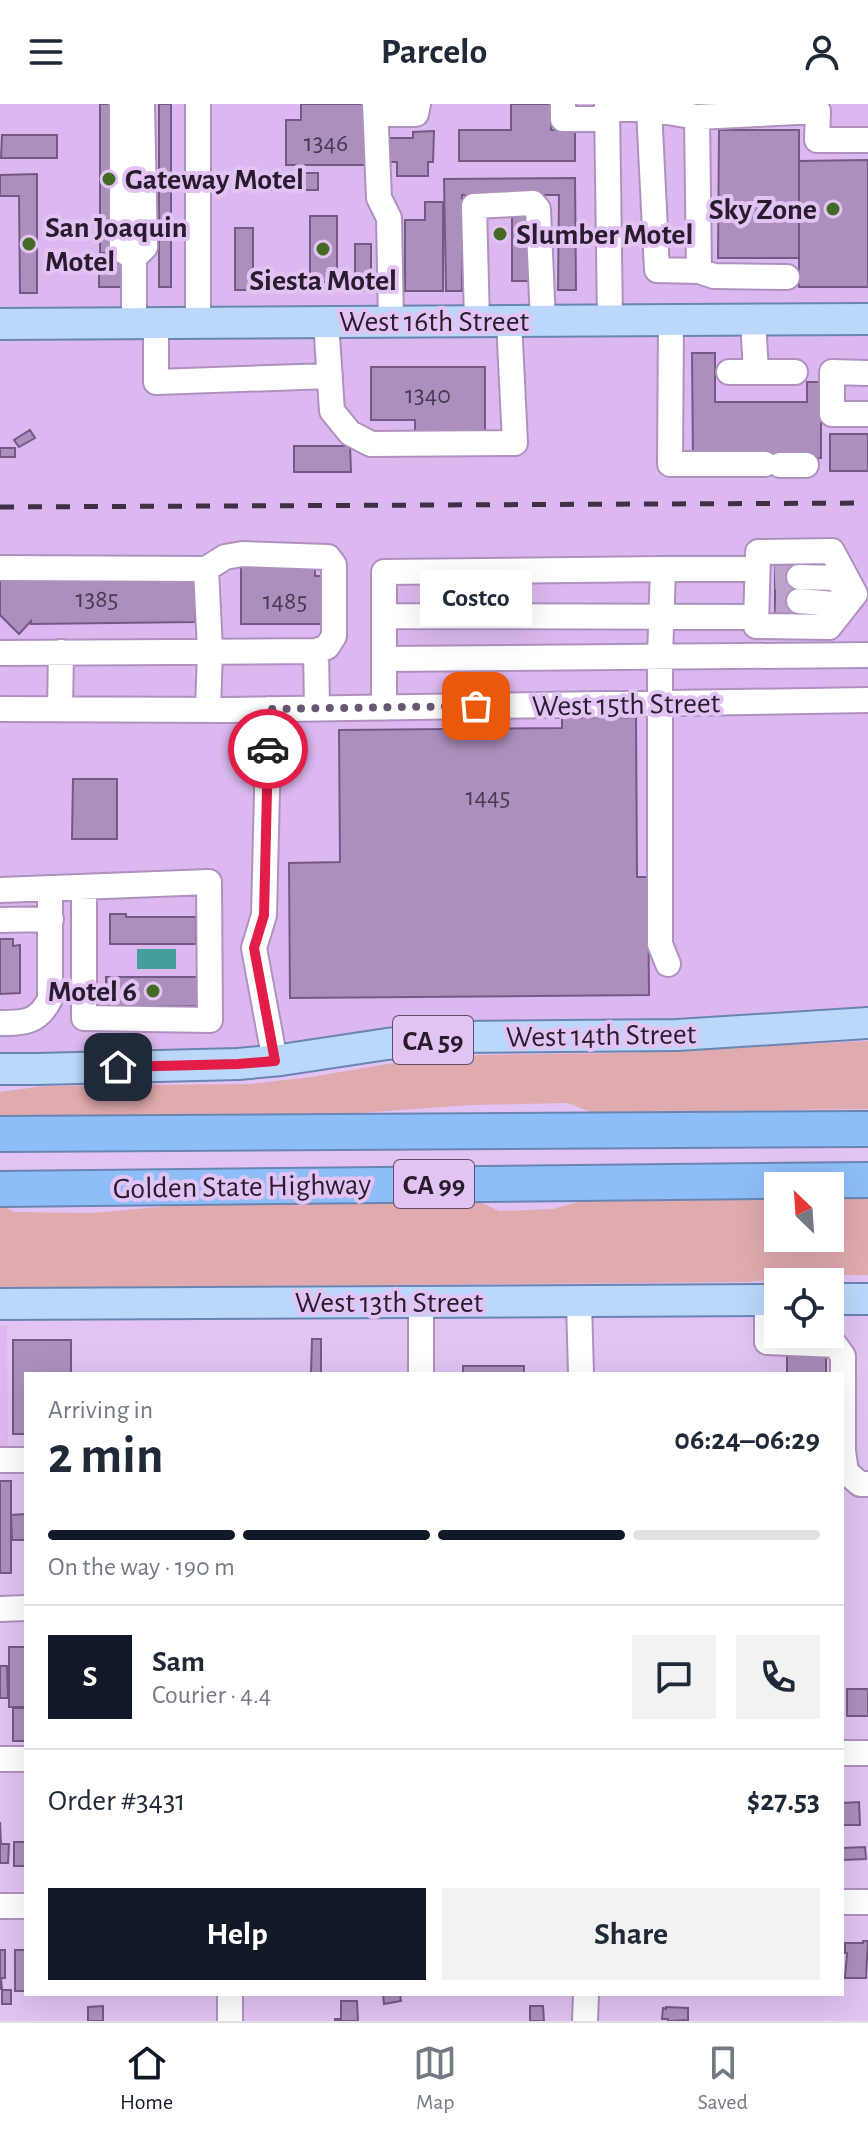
<!DOCTYPE html>
<html lang="en">
<head>
<meta charset="utf-8">
<style>
	body { margin:0; font-family:"Alegreya Sans",sans-serif; background:#f2f2f3; color:#1f2937; height:100vh; display:flex; flex-direction:column; font-size:30px; white-space:nowrap }
	* { box-sizing:border-box; margin:0 }
	p { font-size:26px; color:#747a83 }
	.icon { flex:none; width:44px; height:44px; fill:none; stroke:currentColor; stroke-width:2; stroke-linecap:round; stroke-linejoin:round }
	.map { position:relative; flex:1; overflow:hidden }
	.drawer { position:absolute; left:24px; top:1268px; width:820px; height:624px; display:flex; flex-direction:column; background:#fff; border-radius:0px; box-shadow:0 8px 32px #0002 }
	.drawer>* { flex:none }
	.needle { width:52px; rotate:335deg }
	.fabs { position:absolute; left:764px; top:1068px; display:grid; gap:16px }
	.fabs a { display:grid; place-items:center; width:80px; height:80px; border-radius:0px; background:#fff; box-shadow:0 8px 32px #0002; font-size:40px }
	.pin { position:absolute; display:grid; place-items:center; width:68px; height:68px; color:#fff; margin:-34px; border-radius:16px; box-shadow:0 4px 12px #0006 }
	.courier { position:absolute; display:grid; place-items:center; width:80px; height:80px; margin:-40px; border:6px solid #e11d48; border-radius:50%; background:#fff; color:#222; box-shadow:0 2px 10px #0007 }
	.bubble { position:absolute; height:56px; border-radius:0px; background:#fff; box-shadow:0 8px 32px #0002; font-size:26px; font-weight:600; line-height:56px; text-align:center }
	.overview em { font-style:normal; font-weight:600 }
	.overview div { display:flex; flex-direction:column-reverse }
	.overview { display:flex; align-items:center; justify-content:space-between; height:136px; padding:0 24px }
	h1 { font-size:52px; font-weight:600; line-height:60px }
	.bar { display:grid; grid-template-columns:repeat(4,1fr); gap:12px 8px; align-content:center; height:96px; padding:0 24px }
	.bar i { height:10px; border-radius:6px; background:#e0e1e3 }
	.bar .active { background:#111827 }
	.bar p { grid-column:span 4 }
	.line { display:flex; align-items:center; gap:20px; padding:0 24px; border-top:2px solid #e0e1e3 }
	.line div { flex:1 }
	.round { display:grid; place-items:center; flex:none; width:84px; height:84px; border-radius:0px; background:#f2f2f3 }
	.button { display:flex; gap:16px; margin-top:auto; padding:16px 24px }
	.button a { flex:1; height:92px; border-radius:0px; background:#111827; color:#fff; font-size:32px; font-weight:600; line-height:92px; text-align:center }
	.button a+a { background:#f2f2f3; color:#1f2937 }
	header { display:flex; justify-content:space-between; align-items:center; height:104px; padding:0 24px; background:#fff; font-size:36px; font-weight:600 }
	.tab-bar { display:flex; justify-content:space-around; align-items:center; height:112px; border-top:2px solid #e0e1e3; background:#fff; font-size:22px; color:#747a83 }
	.tab-bar a { display:grid; justify-items:center; gap:4px }
	.tab-bar .active { color:#111827 }
	.map>svg:first-child { display:block }
	.built { fill:#dbb8ef }
	.green { fill:#e0abaf }
	.water { fill:#449e9c }
	.building { fill:#ad8fbd; stroke:#755984; stroke-width:2 }
	.lines { fill:none; stroke-linecap:round; stroke-linejoin:round }
	.minor-tunnel { stroke:#bda2cc; stroke-width:24; stroke-dasharray:24 12; stroke-linecap:butt }
	.minor-casing { stroke:#af91c0; stroke-width:28 }
	.major-casing { stroke:#6a85b1; stroke-width:34 }
	.highway-casing { stroke:#6a85b1; stroke-width:38 }
	.minor { stroke:#fff; stroke-width:24 }
	.major { stroke:#bbd8fa; stroke-width:30 }
	.highway { stroke:#8ebef7; stroke-width:34 }
	.rail { stroke:#3f3046; stroke-width:5; stroke-dasharray:14 14; stroke-linecap:butt }
	.done { stroke:#695673; stroke-width:8; stroke-dasharray:0 14.4 }
	.route { stroke:#e11d48; stroke-width:10 }
	.poi-dot { fill:#446a25; stroke:#e2c3f4; stroke-width:3 }
	.labels { text-anchor:middle; stroke-width:8; stroke-linejoin:round; paint-order:stroke }
	.number-label { font-size:26px; fill:#493952 }
	.shield { fill:#e2c3f4; stroke:#604e69; stroke-width:2 }
	.shield-label { font-size:28px; font-weight:bold; fill:#281c2e }
	.poi-label { font-size:30px; font-weight:bold; fill:#281c2e; stroke:#e2c3f4; text-anchor:start }
	.street-label { font-size:30px; fill:#281c2e; stroke:#e2c3f4 }
</style>
</head>
<body>
<header><svg class="icon" aria-label="menu" viewBox="0 0 24 24"><path d="M4 6h16M4 12h16M4 18h16"/></svg>Parcelo<svg class="icon" aria-label="person" viewBox="0 0 24 24"><circle cx="12" cy="8" r="4"/><path d="M4 21q1-7 8-7t8 7"/></svg></header>
<div class="map">
<svg width="868" height="1917" viewBox="0 0 868 1917">
	<rect width="100%" height="100%" fill="#e2c3f4"/>
	<path class="built" d="M0,0H868V924L413,947L0,972Z
		M0,1221H7L8,1347H0Z"/>
	<path class="green" d="M868,937V1005L591,1008L568,999L471,1001L360,1009L0,1012V988L44,982L249,980L311,973L405,957L480,951L621,949Z
		M830,1094H868V1171H811L747,1178L0,1184V1100L14,1108L93,1109L225,1097L474,1095L499,1107L553,1105L585,1096L778,1095V1134H830Z"/>
	<path class="water" d="M137,845H176V865H137Z"/>
	<path class="building" d="M100,0H118V149H100Z
		M159,0H171V183H159Z
		M301,0H366V61H286V16H301Z
		M511,0H551V26H575V57H459V26H511Z
		M719,26H799V154H718Z
		M434,27L433,58H428V72H397V58H385V34H413V28Z
		M2,31H57V54H1Z
		M868,56V183H799V57Z
		M257,69H318V86H257Z
		M37,70V189H20L19,92H0V71Z
		M575,74L576,186H558L559,91H462V187H446L444,75Z
		M425,98H443V187H405V116H425Z
		M310,112H337V178H310Z
		M512,112H536V177H512Z
		M235,124H253V186H235Z
		M355,140H371V187H355Z
		M99,151L122,152V183H99Z
		M692,249H715V298H807V278H821V354H693Z
		M371,263H485V328H415V316H371Z
		M30,326L35,334L19,343L14,336Z
		M830,330H868V367H830Z
		M294,342H350L351,368H294Z
		M0,344H15V353H0Z
		M775,450H799V518H775Z
		M315,459V472H329V520H241V460Z
		M195,474V518L31,520V517L19,530L0,511V476Z
		M636,613L637,773H648L649,891L290,894L289,759L340,758L339,626L562,624V614Z
		M73,675H117V735H72Z
		M110,810H126V813H196V840H110Z
		M0,835H13V842L20,841V889L0,890Z
		M106,873H199V902H106Z
		M312,1235H321V1270H311Z
		M13,1236H71V1270H26V1330H13Z
		M787,1251H826V1270H787Z
		M463,1262H524V1270H460L463,1269Z
		M0,1377H11V1469H0Z
		M26,1410V1446V1436H12L11,1411Z
		M9,1543H26V1603H9Z
		M0,1562H7L8,1594H0Z
		M847,1585H868V1612H847Z
		M13,1604H26V1637H13Z
		M859,1698L860,1721H842V1699Z
		M0,1718L1,1740H9L8,1759H0Z
		M14,1738H26V1762H14Z
		M865,1743L866,1755L842,1756V1744Z
		M863,1837H868L866,1874H845L847,1849H845V1839H863Z
		M0,1846H5V1874H1L2,1885H0Z
		M15,1846H26V1887H15Z
		M2,1886H11V1900H2Z
		M383,1890H400L401,1897L384,1900Z
		M341,1897H357L358,1917H335V1915H341Z
		M103,1902V1917H88V1903Z
		M530,1902H543L544,1917H530Z
		M666,1903L688,1904V1916L668,1917V1915H662L663,1904L666,1905Z"/>
	<g class="lines">
		<path class="minor-tunnel" d="M775,474L799,473
			M776,496L799,497"/>
		<g class="minor-casing">
			<path id="minor" d="M122,0V146L134,154
				M375,0L379,94L389,114L391,217
				M563,0V15H607
				M607,0L610,216
				M607,5H649L697,13L818,7L817,36H868
				M649,5L657,166L699,167L697,13
				M376,10H416L418,0
				M699,167L714,172L787,173
				M671,216L670,360H765
				M753,216L756,268H795
				M477,217L474,102L533,99L538,105L543,217
				M326,218L332,307L350,329L371,340L515,339L509,217
				M134,219V154L145,143L142,0
				M156,219V278L330,272
				M198,219V0
				M729,268H756
				M868,269L832,268V310H868
				M780,361H806
				M832,447L855,490L829,523L756,522L758,448Z
				M0,464L206,465L225,453L242,450L328,453L334,461V532L327,543L316,547L0,549
				M206,465L210,546L208,606
				M663,465H757
				M799,473L834,474L853,488
				M799,497L834,500L855,490
				M384,512L755,513
				M316,547L317,604
				M384,555L868,551
				M384,604V468L663,465L660,552V840L668,860
				M0,605L228,606L868,596
				M60,605L61,548
				M269,605L264,811L254,844L275,957
				M0,786L209,778L210,916L84,914V783
				M0,816L51,815
				M0,919C24,919 38,919 50,895V784
				M767,1196V1238L835,1241L843,1252V1347L846,1368L860,1380H868
				M421,1197V1270
				M579,1198L581,1270
				M0,1356H26
				M0,1505L26,1504
				M842,1649H868
				M0,1655H26
				M842,1798H868
				M0,1802H26
				M230,1890V1917
				M585,1917L586,1890"/>
		</g>
		<g class="major-casing">
			<path id="major" d="M0,220L868,215
				M0,965H37L238,960L281,956L387,940L462,933L677,931L868,919
				M830,1195H868
				M0,1200L778,1196"/>
		</g>
		<g class="highway-casing">
			<path id="highway" d="M0,1030L868,1025
				M0,1085L868,1076"/>
		</g>
		<use href="#minor" class="minor"/>
		<use href="#major" class="major"/>
		<use href="#highway" class="highway"/>
		<path class="rail" d="M0,403L868,399"/>
	</g>
	<g class="lines">
		<path class="done" d="M268,645L269,605L476,602"/>
		<path class="route" d="M118,963L238,960L275,957L254,844L264,811L268,645"/>
	</g>
	<g class="poi-dot">
		<circle cx="109" cy="75" r="8"/>
		<circle cx="833" cy="105" r="8"/>
		<circle cx="500" cy="130" r="8"/>
		<circle cx="29" cy="140" r="8"/>
		<circle cx="323" cy="145" r="8"/>
		<circle cx="153" cy="887" r="8"/>
	</g>
	<g class="labels">
		<g class="number-label">
			<text x="326" y="47">1346</text>
			<text x="428" y="299">1340</text>
			<text x="97" y="503">1385</text>
			<text x="285" y="505">1485</text>
			<text x="488" y="701">1445</text>
		</g>
		<g class="shield">
			<rect x="393" y="912" width="80" height="48" rx="6"/>
			<rect x="394" y="1056" width="80" height="48" rx="6"/>
		</g>
		<g class="shield-label">
			<text x="433" y="946">CA 59</text>
			<text x="434" y="1090">CA 99</text>
		</g>
		<g class="poi-label">
			<text x="125" y="85">Gateway Motel</text>
			<text x="817" y="115" text-anchor="end">Sky Zone</text>
			<text x="45" y="133">San Joaquin<tspan x="45" dy="34">Motel</tspan></text>
			<text x="516" y="140">Slumber Motel</text>
			<text x="323" y="186" text-anchor="middle">Siesta Motel</text>
			<text x="137" y="897" text-anchor="end">Motel 6</text>
		</g>
		<g class="street-label">
			<text x="434" y="227">West 16th Street</text>
			<text transform="translate(626 600) rotate(-1)" y="10">West 15th Street</text>
			<text transform="translate(601 931) rotate(-1)" y="10">West 14th Street</text>
			<text transform="translate(242 1082) rotate(-1)" y="10">Golden State Highway</text>
			<text x="389" y="1208">West 13th Street</text>
		</g>
	</g>
</svg>
<div class="fabs">
<a><svg class="needle" viewBox="-14 -14 28 28"><path d="M0-13l5 13h-10z" fill="#e53935"/><path d="M0 13l5-13h-10z" fill="#747a83"/></svg></a>
<a><svg class="icon" aria-label="locate" viewBox="0 0 24 24"><circle cx="12" cy="12" r="6"/><path d="M12 2v4M12 18v4M2 12h4M18 12h4"/></svg></a>
</div>
<div class="pin" style="left:476px;top:602px;background:#ea580c"><svg class="icon" aria-label="bag" viewBox="0 0 24 24"><path d="M5 8h14l-1 12H6zM9 8a3 3 0 0 1 6 0"/></svg></div>
<div class="pin" style="left:118px;top:963px;background:#1f2937"><svg class="icon" aria-label="home" viewBox="0 0 24 24"><path d="M3 11l9-7 9 7M6 9v11h12V9"/></svg></div>
<div class="courier" style="left:268px;top:645px"><svg class="icon" aria-label="car" viewBox="0 0 24 24"><path d="M5 17H2v-5l4-1 3-4h7l3 4 3 1v5h-3M9 17h6M6 11h13"/><circle cx="7" cy="17" r="2"/><circle cx="17" cy="17" r="2"/></svg></div>
<div class="bubble" style="left:420px;top:466px;width:112px">Costco</div>
<section class="drawer">
<div class="overview"><div><h1>2 min</h1><p>Arriving in</p></div><em>06:24–06:29</em></div>
<div class="bar"><i class="active"></i><i class="active"></i><i class="active"></i><i></i><p>On the way · 190 m</p></div>
<div class="line" style="height:144px"><b class="round" style="background:#111827;color:#fff">S</b><div><b>Sam</b><p>Courier · 4.4</p></div><a class="round"><svg class="icon" aria-label="chat" viewBox="0 0 24 24"><path d="M4 5h16v11H9l-5 4z"/></svg></a><a class="round"><svg class="icon" aria-label="phone" viewBox="0 0 24 24"><path d="M5 4h4l2 5-3 2q2 4 5 5l2-3 5 2v4C11 20 4 13 5 4z"/></svg></a></div>
<div class="line" style="height:104px"><div>Order #3431</div><b>$27.53</b></div>
<div class="button"><a>Help</a><a>Share</a></div>
</section>
</div>
<nav class="tab-bar">
<a class="active"><svg class="icon" aria-label="home" viewBox="0 0 24 24"><path d="M3 11l9-7 9 7M6 9v11h12V9"/></svg>Home</a>
<a><svg class="icon" aria-label="map" viewBox="0 0 24 24"><path d="M3 6l6-2 6 2 6-2v14l-6 2-6-2-6 2zM9 4v14M15 6v14"/></svg>Map</a>
<a><svg class="icon" aria-label="saved" viewBox="0 0 24 24"><path d="M7 4h10v16l-5-4-5 4z"/></svg>Saved</a>
</nav>
</body>
</html>
